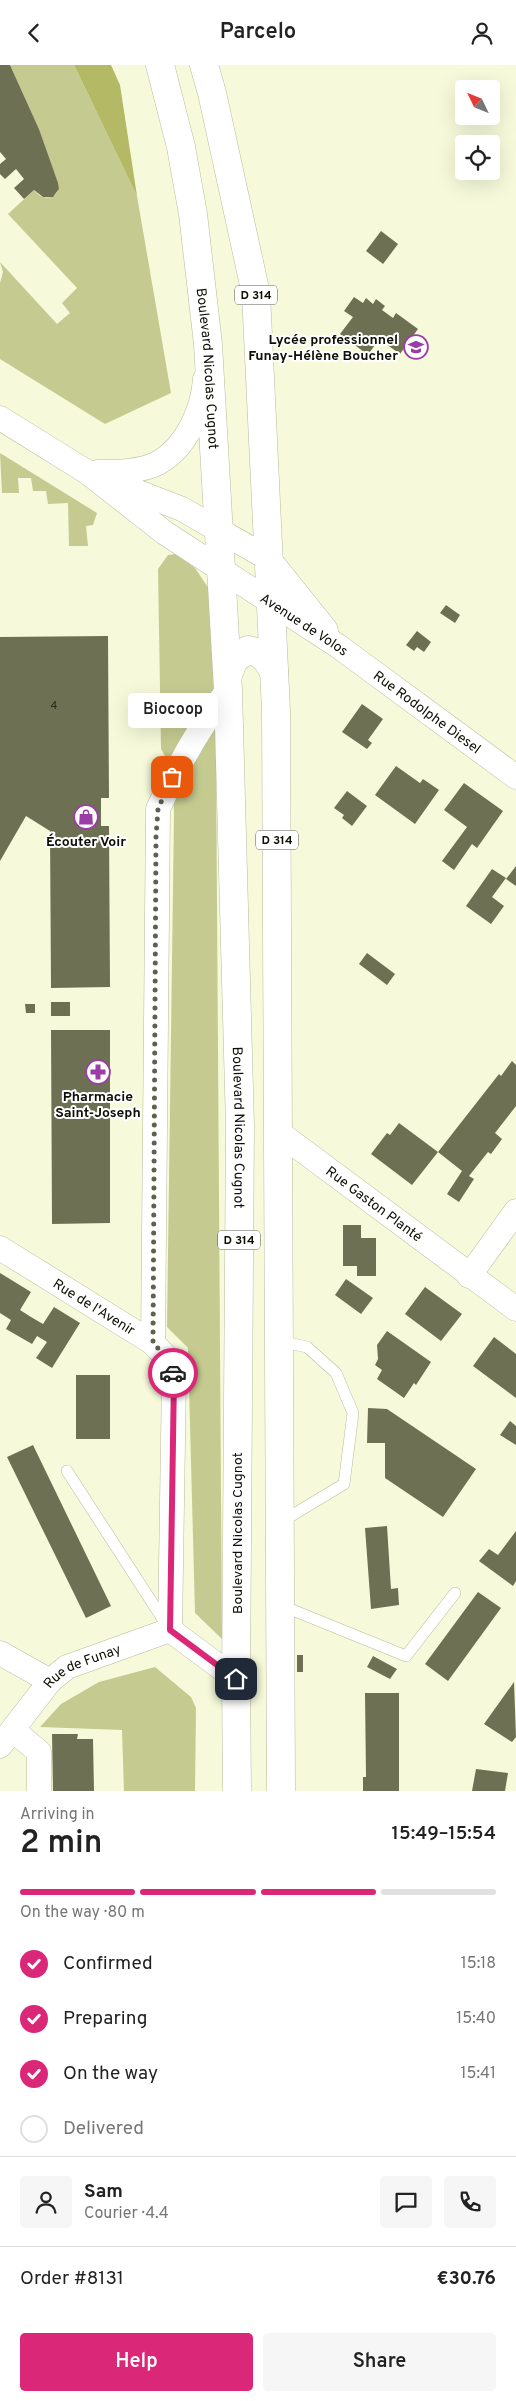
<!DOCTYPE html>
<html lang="en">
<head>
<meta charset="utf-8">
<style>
	body { margin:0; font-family:Overpass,sans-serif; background:#f6f6f6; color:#222; height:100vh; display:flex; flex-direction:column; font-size:19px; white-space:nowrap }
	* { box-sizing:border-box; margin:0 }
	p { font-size:16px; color:#767676 }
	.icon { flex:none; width:28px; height:28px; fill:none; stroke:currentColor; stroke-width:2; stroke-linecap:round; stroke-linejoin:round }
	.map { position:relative; height:1726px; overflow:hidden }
	.details { display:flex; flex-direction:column; background:#fff; flex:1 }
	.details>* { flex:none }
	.needle { width:32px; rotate:313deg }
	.buttons { position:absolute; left:455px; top:15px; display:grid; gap:10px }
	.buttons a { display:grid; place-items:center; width:45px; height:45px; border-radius:5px; background:#fff; box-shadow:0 5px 20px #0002; font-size:25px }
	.pin { position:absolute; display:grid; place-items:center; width:42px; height:42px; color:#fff; margin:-21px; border-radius:10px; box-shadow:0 2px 8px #0006 }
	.courier { position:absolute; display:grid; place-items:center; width:50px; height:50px; margin:-25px; border:4px solid #db2777; border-radius:50%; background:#fff; color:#222; box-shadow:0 1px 6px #0007 }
	.bubble { position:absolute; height:35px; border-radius:5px; background:#fff; box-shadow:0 5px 20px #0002; font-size:16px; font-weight:600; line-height:35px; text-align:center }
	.summary em { font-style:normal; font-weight:600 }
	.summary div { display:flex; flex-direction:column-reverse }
	.summary { display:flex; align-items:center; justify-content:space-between; height:85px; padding:0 20px }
	h1 { font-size:32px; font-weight:600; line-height:38px }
	.bar { display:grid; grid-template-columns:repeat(4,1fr); gap:8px 5px; align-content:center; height:60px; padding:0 20px }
	.bar i { height:6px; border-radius:4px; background:#e0e0e0 }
	.bar .current { background:#db2777 }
	.bar p { grid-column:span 4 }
	.line { display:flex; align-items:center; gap:12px; padding:0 20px; border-top:1px solid #e0e0e0 }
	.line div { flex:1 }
	.round { display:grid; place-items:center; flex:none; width:52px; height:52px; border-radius:5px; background:#f6f6f6 }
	ol { padding:0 20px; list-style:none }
	li { display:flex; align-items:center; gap:15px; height:55px }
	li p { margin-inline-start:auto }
	li .icon { padding:5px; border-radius:50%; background:#db2777; color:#fff; stroke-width:4 }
	li:last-child { color:#767676 }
	li i { width:28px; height:28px; border:2px solid #e0e0e0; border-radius:50% }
	.cta { display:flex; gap:10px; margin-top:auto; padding:10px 20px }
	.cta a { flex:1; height:58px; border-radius:5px; background:#db2777; color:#fff; font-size:20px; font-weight:600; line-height:58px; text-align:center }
	.cta a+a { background:#f6f6f6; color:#222 }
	header { display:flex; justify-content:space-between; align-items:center; height:65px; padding:0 20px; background:#fff; font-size:22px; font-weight:600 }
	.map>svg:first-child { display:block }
	.green { fill:#c5cb90 }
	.forest { fill:#b3b964 }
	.building { fill:#6e7054 }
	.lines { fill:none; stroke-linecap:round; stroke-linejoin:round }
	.lane-casing { stroke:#b8bb9c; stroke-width:12 }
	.street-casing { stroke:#b8bb9c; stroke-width:25 }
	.primary-casing { stroke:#b8bb9c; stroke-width:29 }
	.lane { stroke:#fff; stroke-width:11 }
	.street { stroke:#fff; stroke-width:24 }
	.primary { stroke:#fff; stroke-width:28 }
	.done { stroke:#5f6150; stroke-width:5; stroke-dasharray:0 9 }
	.route { stroke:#db2777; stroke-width:6 }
	.labels { text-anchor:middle; stroke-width:4; stroke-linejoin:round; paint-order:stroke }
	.number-label { font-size:11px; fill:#262719 }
	.shield { fill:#fff; stroke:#565750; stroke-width:1 }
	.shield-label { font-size:12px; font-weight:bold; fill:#0e0f05 }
	.poi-label { font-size:14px; font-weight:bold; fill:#0e0f05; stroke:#fff }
	.street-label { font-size:14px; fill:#0e0f05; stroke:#fff }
</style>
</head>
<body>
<header><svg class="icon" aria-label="back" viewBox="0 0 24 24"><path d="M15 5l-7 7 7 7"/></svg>Parcelo<svg class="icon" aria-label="person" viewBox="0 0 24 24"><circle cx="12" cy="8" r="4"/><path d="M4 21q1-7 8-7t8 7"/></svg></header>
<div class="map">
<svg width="516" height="1726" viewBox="0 0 516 1726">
	<rect width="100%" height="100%" fill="#f6fada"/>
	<path class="green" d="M10,0H74L137,131L171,328L105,359L0,294V218L3,207L0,197L57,259L70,248L62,238L77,223L8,149L34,125C40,132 46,135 55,130L59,124L39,64Z
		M0,388L97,448L93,460L86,461L88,481H69L68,438L48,439L46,426H33L31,413H18L19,428H2Z
		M176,489L195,503L211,527L216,690L222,1574L195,1548L188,1283L167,1262L174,748C173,725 174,704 161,684L158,504L168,490Z
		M155,1602L191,1632L196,1643L195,1726H124L122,1665L40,1662L61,1639L99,1617Z"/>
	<path class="forest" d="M74,0H111L120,20L137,131Z"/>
	<path class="building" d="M0,0H10L39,64L58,118L59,124L53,132H43L34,125L24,134L14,123L24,114L16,104L5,114L0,109V99L6,94L0,87Z
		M381,166L398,179L383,199L366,186Z
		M354,232L363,238L366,233L373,239L376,234L385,241L382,245L393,253L396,248L418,264L400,289L379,274L368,290L340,269L353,252L344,246Z
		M446,540L460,550L455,558L440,548Z
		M417,566L431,577L424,587L417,582L414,586L406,580Z
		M108,571L109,733H101V761H109L110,922L51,923L50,766L26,751L0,796V572Z
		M362,639L383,654L368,675L372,678L367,684L342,667Z
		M396,701L420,718L423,714L439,725L415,759L375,730Z
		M464,718L503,746L477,783L472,779L454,805L442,796L467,762L444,745Z
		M347,726L367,741L352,761L342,753L344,750L334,743Z
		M516,801V821L506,814Z
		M492,804L506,813L492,832L504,841L491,859L466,841Z
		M367,888L395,909L387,920L359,899Z
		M51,937H70V951H51Z
		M25,939H35V948H26Z
		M51,965H110V1158L52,1159Z
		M512,996L516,1000V1041L495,1068L502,1074L491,1089L488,1087L469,1111L474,1114L459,1137L447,1129L462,1106L438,1087L499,1009L501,1011Z
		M399,1058L438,1087L412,1120L371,1089L387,1068L390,1070Z
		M343,1160H361V1173H376V1211H357V1201H343Z
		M0,1208L31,1227L20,1245L31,1252L43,1259L54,1242L80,1258L52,1303L36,1293L47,1277L37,1271L32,1279L6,1264L11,1255L0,1248Z
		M346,1214L373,1233L361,1249L335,1230Z
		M425,1222L462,1249L441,1276L405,1249Z
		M387,1266L431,1297L416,1320L414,1318L404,1333L377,1314L382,1305L375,1300L378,1294L377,1280Z
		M494,1272L516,1289V1333L473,1301Z
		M76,1310H110V1374H76Z
		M368,1343L387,1344L476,1404L443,1452L385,1413V1378H367Z
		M510,1356L516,1361V1380L500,1370Z
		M33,1380L111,1541L86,1553L7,1392Z
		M387,1461L391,1524L398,1523L399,1540L371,1544L365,1463Z
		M516,1466V1516L513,1521L479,1496L489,1484L498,1490Z
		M478,1527L501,1543L448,1616L425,1599Z
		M297,1590H303V1607H297Z
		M373,1591L397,1604L390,1614L367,1602Z
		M514,1617L516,1672L512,1677L484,1659Z
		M365,1628H399V1726H363V1712H366Z
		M52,1669H78L77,1674H93L94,1726H53Z
		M476,1704L508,1708L505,1726H472Z"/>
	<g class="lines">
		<g class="lane-casing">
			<path id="lane" d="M279,1276L307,1282L336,1308L353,1348L344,1419L281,1457
				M67,1406L166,1559
				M280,1540L406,1591L455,1528"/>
		</g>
		<g class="street-casing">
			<g id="street">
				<path id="s1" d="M0,353L87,407L165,468L338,581L516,712"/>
				<path d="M98,407C117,407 140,407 158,398C187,382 203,344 205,314"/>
				<path d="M112,417L182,444L269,494L326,565"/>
				<path id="s2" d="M278,1067L516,1244"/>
				<path id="s3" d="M0,1183L153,1278L166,1292L174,1312L170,1565"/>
				<path d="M469,1211L516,1146"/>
				<path d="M153,1278L158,744C177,702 199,662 228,625"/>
				<path d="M170,1565L236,1614"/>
				<path d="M0,1588L50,1616"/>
				<path d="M13,1665L39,1687V1726"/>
				<path id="s4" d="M0,1681L50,1616L67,1602L170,1565"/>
			</g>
		</g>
		<g class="primary-casing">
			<g id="primary">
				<path id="s5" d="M160,0L181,82L193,149L208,279L228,625L240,1061L236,1614L237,1726"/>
				<path d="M204,0L212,28L256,229L276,646L281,1726"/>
				<path d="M228,610L234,594L248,585C263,588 267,594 274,607"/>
			</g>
		</g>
		<use href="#lane" class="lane"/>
		<use href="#street" class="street"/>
		<use href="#primary" class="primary"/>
	</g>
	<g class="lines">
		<path class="done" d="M172,712L158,744L156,772L153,1278L166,1292L173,1308"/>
		<path class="route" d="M173,1308L174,1312L170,1565L236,1614"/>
	</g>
	<defs>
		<g id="school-ring" transform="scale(1.25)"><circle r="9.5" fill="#fff" stroke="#9a3da7" stroke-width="1.5"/><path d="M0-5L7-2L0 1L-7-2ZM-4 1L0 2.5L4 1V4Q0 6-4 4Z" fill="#9a3da7"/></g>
		<g id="shop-ring" transform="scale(1.25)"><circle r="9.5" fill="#fff" stroke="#9a3da7" stroke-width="1.5"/><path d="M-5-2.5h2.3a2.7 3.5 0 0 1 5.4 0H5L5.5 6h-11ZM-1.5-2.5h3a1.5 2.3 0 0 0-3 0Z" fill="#9a3da7"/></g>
		<g id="pharmacy-ring" transform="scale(1.25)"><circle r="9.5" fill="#fff" stroke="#9a3da7" stroke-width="1.5"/><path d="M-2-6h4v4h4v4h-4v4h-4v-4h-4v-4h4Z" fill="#9a3da7"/></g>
	</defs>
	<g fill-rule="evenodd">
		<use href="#school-ring" x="416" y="282"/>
		<use href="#shop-ring" x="86" y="752"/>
		<use href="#pharmacy-ring" x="98" y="1007"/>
	</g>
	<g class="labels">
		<g class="number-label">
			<text x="54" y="644">4</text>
		</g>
		<g class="shield">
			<rect x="235" y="220.5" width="42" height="19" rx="4"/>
			<rect x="256" y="765.5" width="42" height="19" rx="4"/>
			<rect x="218" y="1165.5" width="42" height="19" rx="4"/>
		</g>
		<g class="shield-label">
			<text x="256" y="234">D 314</text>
			<text x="277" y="779">D 314</text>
			<text x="239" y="1179">D 314</text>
		</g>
		<g class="poi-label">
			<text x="398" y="279" text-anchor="end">Lycée professionnel<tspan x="398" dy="16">Funay-Hélène Boucher</tspan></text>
			<text x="86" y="781">Écouter Voir</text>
			<text x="98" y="1036">Pharmacie<tspan x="98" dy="16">Saint-Joseph</tspan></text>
		</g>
		<g class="street-label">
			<text dy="5" stroke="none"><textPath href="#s5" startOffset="308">Boulevard Nicolas Cugnot</textPath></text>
			<text dy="5" stroke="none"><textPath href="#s1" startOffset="368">Avenue de Volos</textPath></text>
			<text dy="5" stroke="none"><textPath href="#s1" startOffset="519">Rue Rodolphe Diesel</textPath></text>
			<text dy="5" stroke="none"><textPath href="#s5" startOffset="1068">Boulevard Nicolas Cugnot</textPath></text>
			<text dy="5" stroke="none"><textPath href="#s2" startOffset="120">Rue Gaston Planté</textPath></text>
			<text dy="5" stroke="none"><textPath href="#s3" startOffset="111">Rue de l'Avenir</textPath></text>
			<text transform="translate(237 1468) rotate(-90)" y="5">Boulevard Nicolas Cugnot</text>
			<text dy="5" stroke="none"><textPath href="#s4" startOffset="118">Rue de Funay</textPath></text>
		</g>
	</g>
</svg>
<div class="buttons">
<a><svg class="needle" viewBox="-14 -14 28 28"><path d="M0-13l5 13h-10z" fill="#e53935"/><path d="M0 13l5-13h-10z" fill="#767676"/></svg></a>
<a><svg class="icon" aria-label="locate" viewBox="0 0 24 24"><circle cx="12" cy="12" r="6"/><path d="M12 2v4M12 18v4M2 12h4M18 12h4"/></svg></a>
</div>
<div class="pin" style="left:172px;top:712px;background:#ea580c"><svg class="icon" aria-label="bag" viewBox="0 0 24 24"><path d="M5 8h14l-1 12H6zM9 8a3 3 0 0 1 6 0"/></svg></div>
<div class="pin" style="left:236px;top:1614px;background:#1f2937"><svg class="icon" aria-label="home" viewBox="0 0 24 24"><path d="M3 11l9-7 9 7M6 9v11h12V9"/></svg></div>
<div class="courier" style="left:173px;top:1308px"><svg class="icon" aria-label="car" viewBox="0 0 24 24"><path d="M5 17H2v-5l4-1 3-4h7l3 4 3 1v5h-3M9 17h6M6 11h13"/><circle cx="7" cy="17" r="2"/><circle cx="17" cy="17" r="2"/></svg></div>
<div class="bubble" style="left:128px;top:628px;width:90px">Biocoop</div>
</div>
<section class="details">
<div class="summary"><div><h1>2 min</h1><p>Arriving in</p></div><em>15:49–15:54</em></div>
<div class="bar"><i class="current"></i><i class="current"></i><i class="current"></i><i></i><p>On the way · 80 m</p></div>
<ol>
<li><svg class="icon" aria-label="check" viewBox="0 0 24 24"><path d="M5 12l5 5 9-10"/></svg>Confirmed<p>15:18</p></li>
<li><svg class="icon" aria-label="check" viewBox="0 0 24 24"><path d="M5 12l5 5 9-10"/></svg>Preparing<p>15:40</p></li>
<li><svg class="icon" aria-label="check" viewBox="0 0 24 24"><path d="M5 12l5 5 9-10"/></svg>On the way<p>15:41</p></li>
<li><i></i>Delivered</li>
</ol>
<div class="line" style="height:90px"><a class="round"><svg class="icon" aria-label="person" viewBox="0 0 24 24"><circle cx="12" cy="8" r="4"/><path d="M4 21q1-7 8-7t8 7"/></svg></a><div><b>Sam</b><p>Courier · 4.4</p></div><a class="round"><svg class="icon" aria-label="chat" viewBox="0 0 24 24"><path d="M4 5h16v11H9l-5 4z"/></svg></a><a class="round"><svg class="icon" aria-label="phone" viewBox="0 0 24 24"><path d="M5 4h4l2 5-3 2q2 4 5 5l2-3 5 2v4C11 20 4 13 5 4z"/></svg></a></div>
<div class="line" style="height:65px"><div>Order #8131</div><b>€30.76</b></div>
<div class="cta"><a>Help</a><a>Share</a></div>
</section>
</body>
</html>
